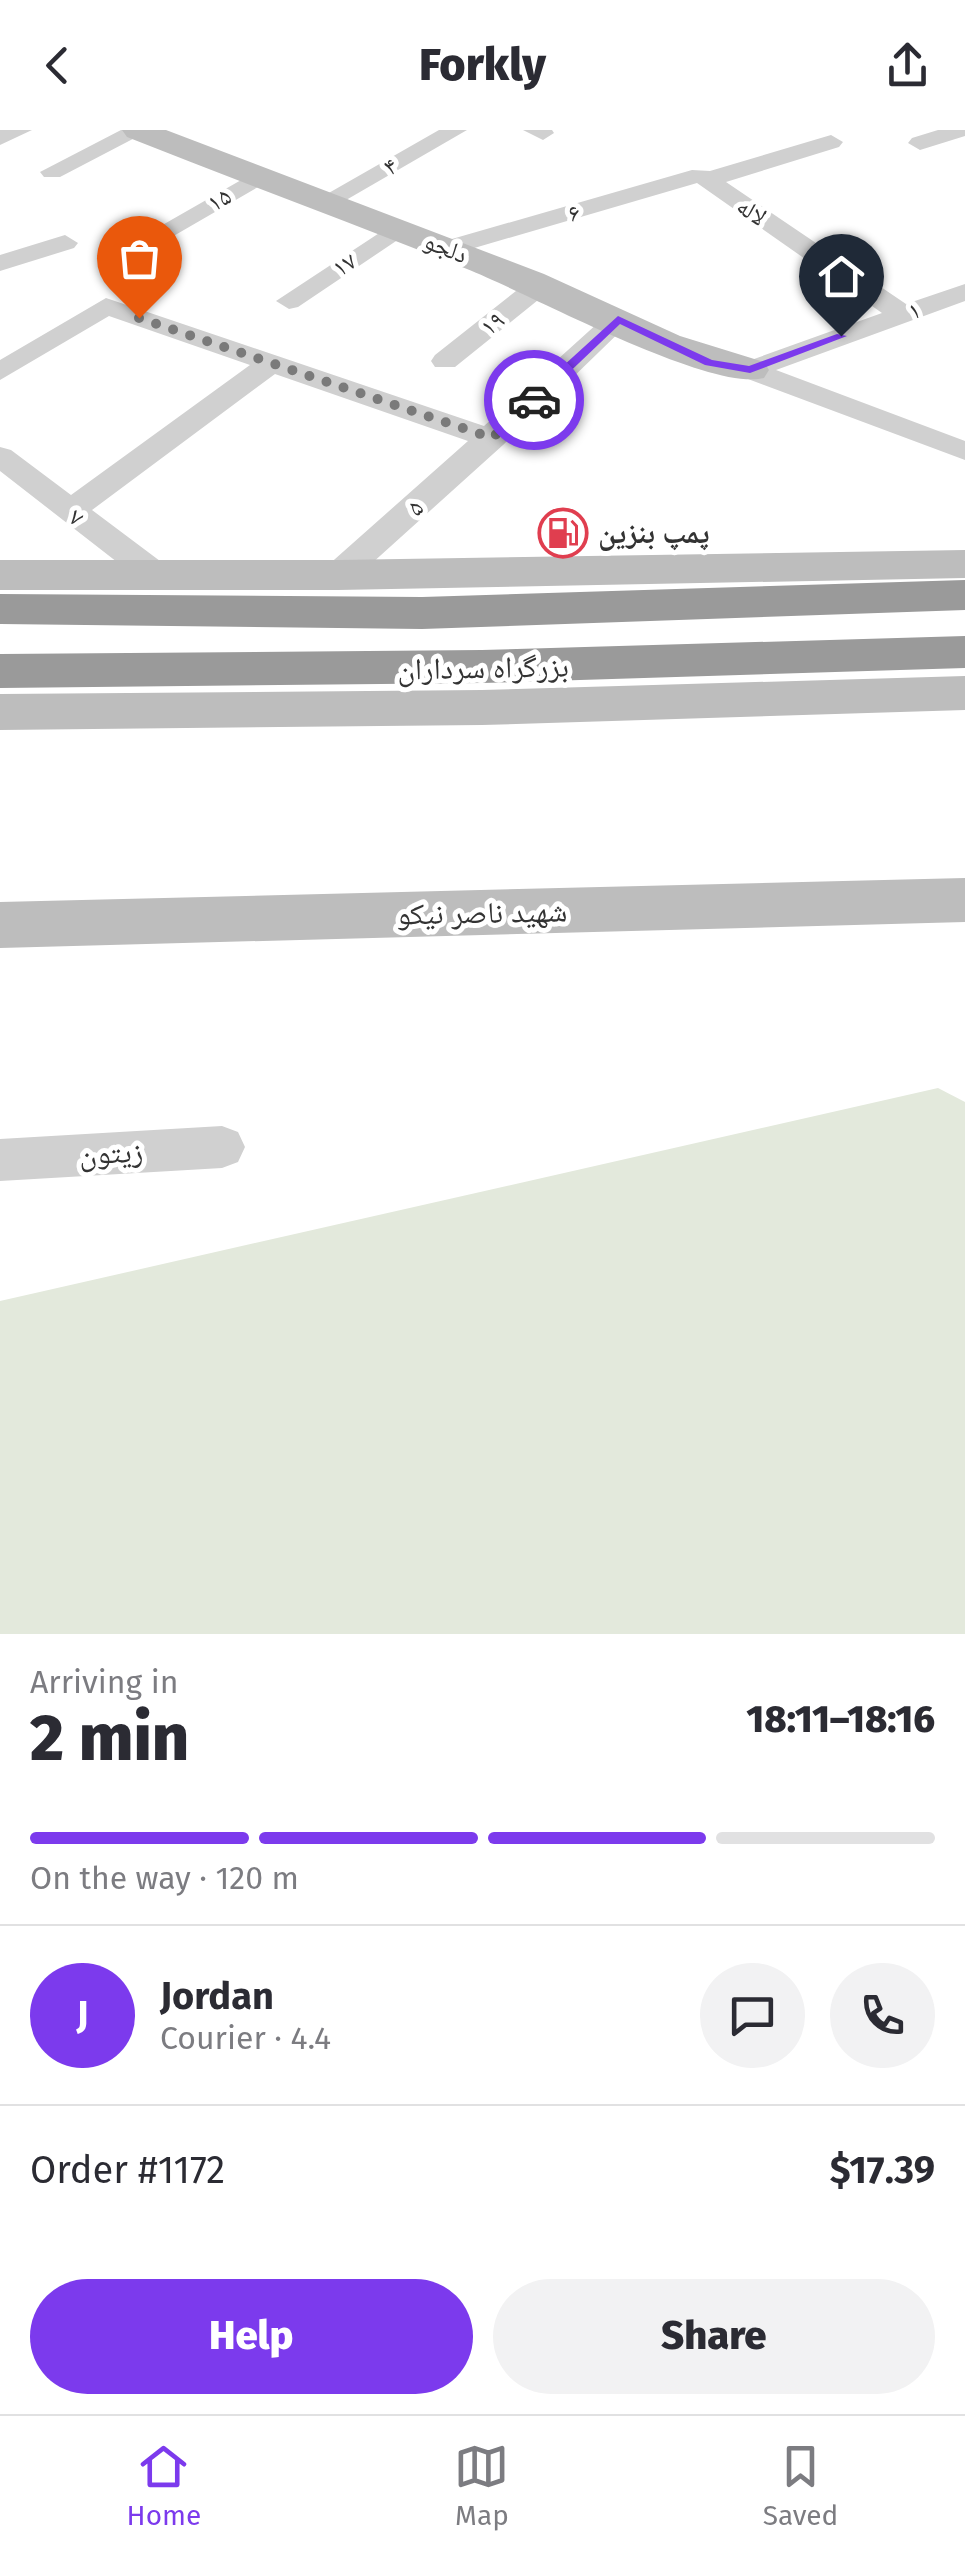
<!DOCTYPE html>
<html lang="en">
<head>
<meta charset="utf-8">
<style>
	body { margin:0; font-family:"Fira Sans","Noto Naskh Arabic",sans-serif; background:#f2f2f3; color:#2b2b33; height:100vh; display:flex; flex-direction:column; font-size:38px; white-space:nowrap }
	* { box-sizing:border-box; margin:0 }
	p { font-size:32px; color:#7c7c81 }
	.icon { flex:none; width:55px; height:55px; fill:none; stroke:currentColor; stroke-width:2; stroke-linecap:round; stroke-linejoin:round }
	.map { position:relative; height:1504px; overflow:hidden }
	.drawer { display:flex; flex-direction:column; background:#fff; flex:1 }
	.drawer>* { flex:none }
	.pin { position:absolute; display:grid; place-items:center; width:85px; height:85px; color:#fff; margin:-102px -42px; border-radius:50% 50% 50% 0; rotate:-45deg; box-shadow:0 0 10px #0007 }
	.pin .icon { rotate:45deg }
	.courier { position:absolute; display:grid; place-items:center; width:100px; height:100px; margin:-50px; border:8px solid #7c3aed; border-radius:50%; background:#fff; color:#222; box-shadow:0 2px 12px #0007 }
	.summary em { font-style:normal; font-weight:800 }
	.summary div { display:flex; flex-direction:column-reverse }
	.summary { display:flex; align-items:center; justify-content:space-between; height:170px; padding:0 30px }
	h1 { font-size:65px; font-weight:800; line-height:75px }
	.bar { display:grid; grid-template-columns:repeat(4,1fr); gap:15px 10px; align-content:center; height:120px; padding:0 30px }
	.bar i { height:12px; border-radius:8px; background:#e1e1e2 }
	.bar .active { background:#7c3aed }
	.bar p { grid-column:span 4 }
	.line { display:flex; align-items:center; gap:25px; padding:0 30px; border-top:2px solid #e1e1e2 }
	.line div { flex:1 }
	.round { display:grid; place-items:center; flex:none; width:105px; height:105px; border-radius:52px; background:#f2f2f3 }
	.cta { display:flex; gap:20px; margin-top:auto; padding:20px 30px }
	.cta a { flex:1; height:115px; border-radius:60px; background:#7c3aed; color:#fff; font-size:40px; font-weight:800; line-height:115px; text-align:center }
	.cta a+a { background:#f2f2f3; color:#2b2b33 }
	header { display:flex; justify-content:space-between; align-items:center; height:130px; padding:0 30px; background:#fff; font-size:45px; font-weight:800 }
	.dock { display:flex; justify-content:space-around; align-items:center; height:140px; border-top:2px solid #e1e1e2; background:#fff; font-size:28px; color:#7c7c81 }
	.dock a { display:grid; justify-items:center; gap:5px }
	.dock .active { color:#7c3aed }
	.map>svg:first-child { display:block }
	.green { fill:#e3e9dc }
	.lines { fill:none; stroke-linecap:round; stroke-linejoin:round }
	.street { fill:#d0d0d0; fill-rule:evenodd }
	.secondary { fill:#bdbdbd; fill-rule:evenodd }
	.highway { fill:#9a9a9a; fill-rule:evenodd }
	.route { fill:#7c3aed }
	.done { stroke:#7a7a7a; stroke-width:10; stroke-dasharray:0 18 }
	.labels { text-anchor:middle; stroke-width:10; stroke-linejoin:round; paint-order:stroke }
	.far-street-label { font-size:25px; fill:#333; stroke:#fff }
	.poi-label { font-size:30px; font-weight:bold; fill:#333; stroke:#fff; text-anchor:start }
	.street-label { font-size:30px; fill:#333; stroke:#fff }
</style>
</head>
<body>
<header><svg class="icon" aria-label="back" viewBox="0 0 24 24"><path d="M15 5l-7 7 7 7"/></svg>Forkly<svg class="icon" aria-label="share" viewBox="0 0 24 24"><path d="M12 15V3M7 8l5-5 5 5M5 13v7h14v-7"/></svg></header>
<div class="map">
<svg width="965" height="1504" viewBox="0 0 965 1504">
	<rect width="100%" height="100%" fill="#fff"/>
	<path class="green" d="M938,958L965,972V1504H0V1171Z"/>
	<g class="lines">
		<path class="street" d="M0,0H32L0,15Z
			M121,0H150L60,47H44L40,42Z
			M439,0H467L334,77H316L313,72Z
			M523,0H552L554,3L543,10Z
			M938,0H965V6L920,20L908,13L912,8Z
			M831,5L843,12L839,17L726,52L906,174L965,154V171L776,240L965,311V330L740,246L736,240L740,234L882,183L697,53L447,126L434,118L438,113L692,40L710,41Z
			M257,41L265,43L269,48L265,53L139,126L130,129L117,121Z
			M399,90L408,93L412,98L408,103L298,177L289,179L276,171Z
			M65,105L78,113L74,118L0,141V125Z
			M539,148L548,150L552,156L548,162L455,237H435L431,231L435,225L530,150Z
			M106,168L484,296L609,183H629L633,189L503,315L350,453L338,456L326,453L322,445L326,437L468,311L275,244L92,380L168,437L172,445L168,453L156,456L144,453L0,341V317L11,320L71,365L250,235L109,186L0,250V230Z
			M222,996L238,1002L245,1017L238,1032L222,1038L0,1051V1009Z"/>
		<path class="secondary" d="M122,0H166L544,144L680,206L764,232L769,240L764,248C709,262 528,163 467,139C354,94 240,52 127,7Z
			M965,420V448L338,460H0V430H338Z
			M965,546V580L482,595L0,600V564L482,560Z
			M965,748V792L0,818V772Z"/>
		<path class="highway" d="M965,450V480L422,499L0,494V464L422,467Z
			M965,506V538L482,553L0,558V524L482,520Z"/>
	</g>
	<path class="route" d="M618,186L712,230L749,236L837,204L847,206L750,243L705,235L620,194L538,272H529V267Z"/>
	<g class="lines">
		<path class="done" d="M139,188L492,308L534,270"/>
	</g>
	<defs>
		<g id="fuel-ring" transform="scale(2.5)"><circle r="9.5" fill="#fff" stroke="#e03e4f" stroke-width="1.5"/><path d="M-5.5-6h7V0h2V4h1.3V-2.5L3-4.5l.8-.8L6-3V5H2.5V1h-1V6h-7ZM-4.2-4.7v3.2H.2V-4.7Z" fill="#e03e4f"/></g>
	</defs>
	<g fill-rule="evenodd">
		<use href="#fuel-ring" x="563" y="403"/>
	</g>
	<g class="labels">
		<g class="far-street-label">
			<text transform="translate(390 36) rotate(-29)" y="9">۴</text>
			<text transform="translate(219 69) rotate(-30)" y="9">۱۵</text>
			<text transform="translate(752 81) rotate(34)" y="9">لاله</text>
			<text transform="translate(574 82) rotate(-16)" y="9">۶</text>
			<text transform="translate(446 117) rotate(22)" y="9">دلجو</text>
			<text transform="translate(344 134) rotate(-33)" y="9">۱۷</text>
			<text transform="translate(914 180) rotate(-19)" y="9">۱</text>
			<text transform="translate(492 193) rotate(-39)" y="9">۱۹</text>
			<text transform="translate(415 377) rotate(-42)" y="9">۵</text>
			<text transform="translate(77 387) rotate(37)" y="9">۷</text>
		</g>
		<g class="poi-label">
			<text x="598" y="413">پمپ بنزین</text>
		</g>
		<g class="street-label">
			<text transform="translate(483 538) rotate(-1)" y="10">بزرگراه سرداران</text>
			<text transform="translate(482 783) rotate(-1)" y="10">شهید ناصر نیکو</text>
			<text transform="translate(111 1023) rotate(-3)" y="10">زیتون</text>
		</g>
	</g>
</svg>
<div class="pin" style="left:139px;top:188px;background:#ea580c"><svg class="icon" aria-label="bag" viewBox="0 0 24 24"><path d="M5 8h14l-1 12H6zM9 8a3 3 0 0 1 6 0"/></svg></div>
<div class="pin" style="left:841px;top:206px;background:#1f2937"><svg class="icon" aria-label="home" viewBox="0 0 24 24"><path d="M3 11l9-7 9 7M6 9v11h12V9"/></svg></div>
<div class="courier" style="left:534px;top:270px"><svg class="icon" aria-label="car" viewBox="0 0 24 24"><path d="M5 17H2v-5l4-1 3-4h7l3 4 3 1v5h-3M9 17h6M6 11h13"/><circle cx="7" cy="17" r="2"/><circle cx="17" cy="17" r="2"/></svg></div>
</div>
<section class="drawer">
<div class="summary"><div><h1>2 min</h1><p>Arriving in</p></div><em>18:11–18:16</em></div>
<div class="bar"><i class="active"></i><i class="active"></i><i class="active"></i><i></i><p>On the way · 120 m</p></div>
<div class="line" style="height:180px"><b class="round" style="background:#7c3aed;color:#fff">J</b><div><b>Jordan</b><p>Courier · 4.4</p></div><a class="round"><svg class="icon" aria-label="chat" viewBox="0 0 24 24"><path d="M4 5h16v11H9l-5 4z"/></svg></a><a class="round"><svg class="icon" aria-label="phone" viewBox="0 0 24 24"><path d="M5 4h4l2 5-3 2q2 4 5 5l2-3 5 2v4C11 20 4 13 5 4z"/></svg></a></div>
<div class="line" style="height:130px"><div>Order #1172</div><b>$17.39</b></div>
<div class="cta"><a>Help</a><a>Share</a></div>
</section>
<nav class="dock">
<a class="active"><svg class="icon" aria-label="home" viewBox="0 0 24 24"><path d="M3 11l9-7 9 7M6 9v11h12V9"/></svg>Home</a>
<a><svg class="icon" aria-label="map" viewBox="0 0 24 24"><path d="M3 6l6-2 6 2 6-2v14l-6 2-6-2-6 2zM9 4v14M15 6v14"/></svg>Map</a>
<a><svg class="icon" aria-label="saved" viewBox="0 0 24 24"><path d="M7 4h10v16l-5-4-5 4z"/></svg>Saved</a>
</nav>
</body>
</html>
